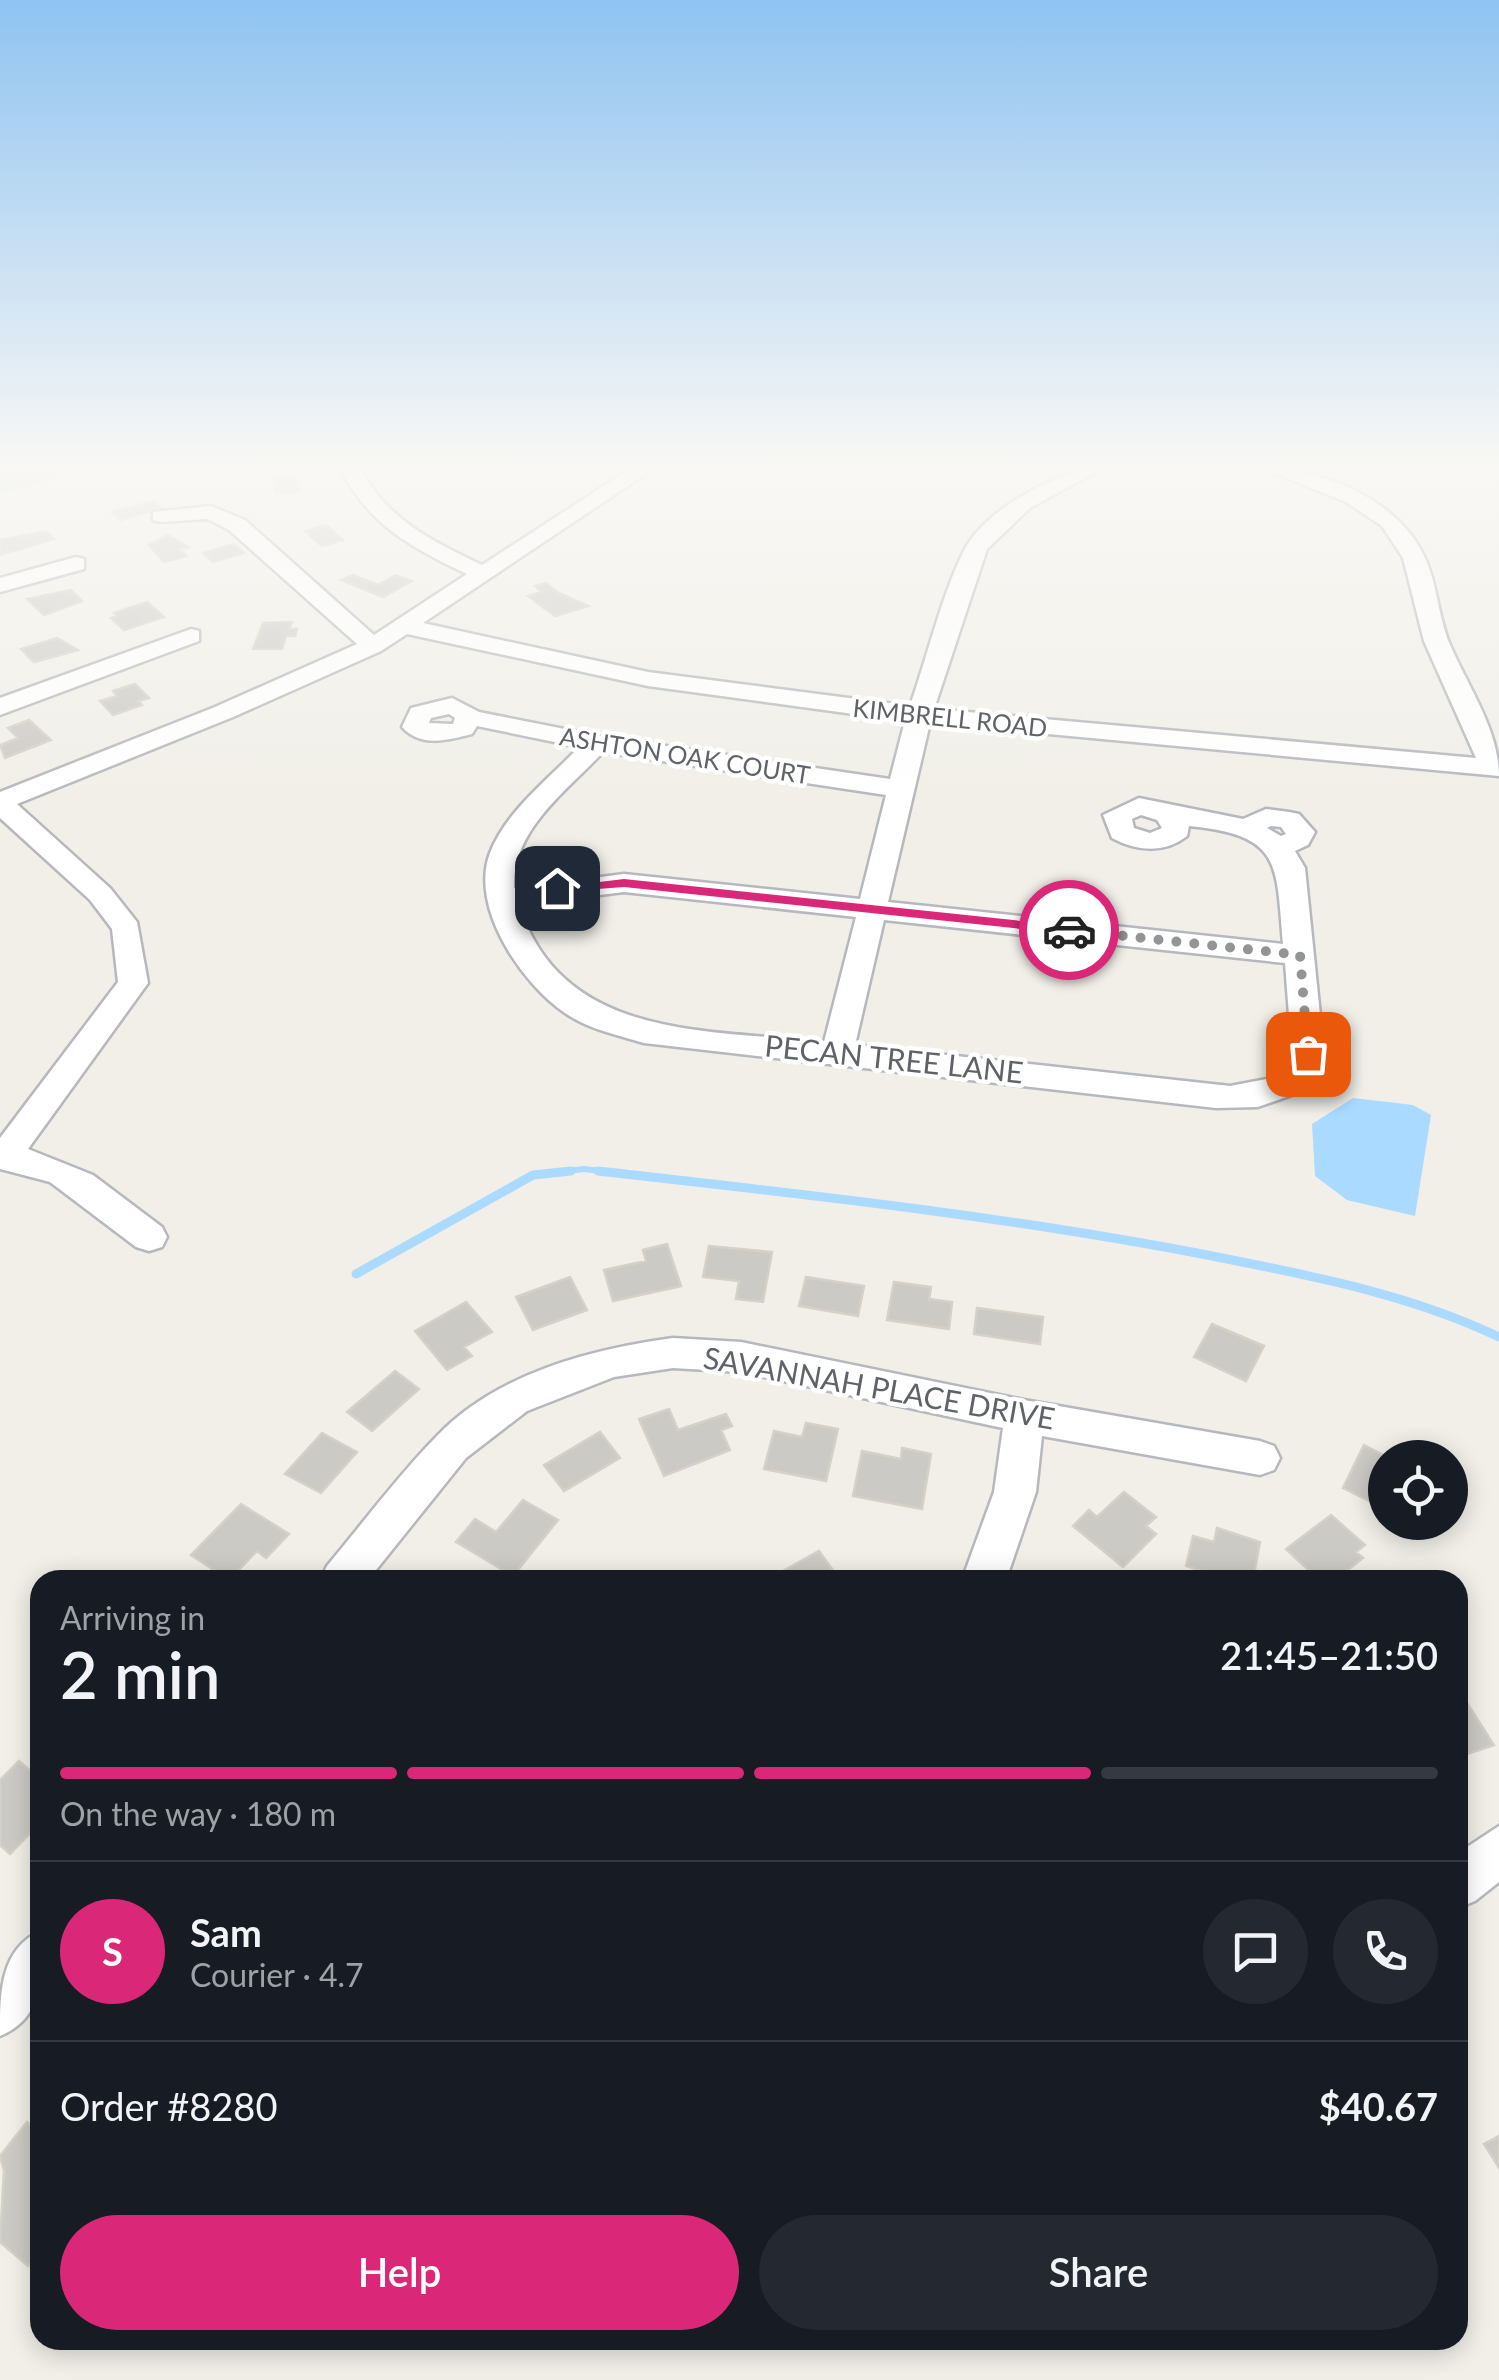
<!DOCTYPE html>
<html lang="en">
<head>
<meta charset="utf-8">
<style>
	body { margin:0; font-family:Lato,sans-serif; background:#242831; color:#f1f3f6; height:100vh; display:flex; flex-direction:column; font-size:38px; white-space:nowrap }
	* { box-sizing:border-box; margin:0 }
	p { font-size:32px; color:#9ea1a6 }
	.icon { flex:none; width:55px; height:55px; fill:none; stroke:currentColor; stroke-width:2; stroke-linecap:round; stroke-linejoin:round }
	.map { position:relative; flex:1; overflow:hidden }
	.side { position:absolute; left:30px; top:1570px; width:1438px; height:780px; display:flex; flex-direction:column; background:#171b24; border-radius:30px; box-shadow:0 5px 25px #0003 }
	.side>* { flex:none }
	.buttons { position:absolute; left:1368px; top:1440px; display:grid; gap:20px }
	.buttons a { display:grid; place-items:center; width:100px; height:100px; border-radius:50%; background:#171b24; box-shadow:0 5px 25px #0003; font-size:50px }
	.pin { position:absolute; display:grid; place-items:center; width:85px; height:85px; color:#fff; margin:-42px; border-radius:20px; box-shadow:0 5px 15px #0006 }
	.courier { position:absolute; display:grid; place-items:center; width:100px; height:100px; margin:-50px; border:8px solid #db2777; border-radius:50%; background:#fff; color:#222; box-shadow:0 2px 12px #0007 }
	.head em { font-style:normal; font-weight:600 }
	.head div { display:flex; flex-direction:column-reverse }
	.head { display:flex; align-items:center; justify-content:space-between; height:170px; padding:0 30px }
	h1 { font-size:65px; font-weight:600; line-height:75px }
	.bar { display:grid; grid-template-columns:repeat(4,1fr); gap:15px 10px; align-content:center; height:120px; padding:0 30px }
	.bar i { height:12px; border-radius:8px; background:#363941 }
	.bar .on { background:#db2777 }
	.bar p { grid-column:span 4 }
	.line { display:flex; align-items:center; gap:25px; padding:0 30px; border-top:2px solid #363941 }
	.line div { flex:1 }
	.round { display:grid; place-items:center; flex:none; width:105px; height:105px; border-radius:52px; background:#242831 }
	.cta { display:flex; gap:20px; margin-top:auto; padding:20px 30px }
	.cta a { flex:1; height:115px; border-radius:60px; background:#db2777; color:#fff; font-size:40px; font-weight:600; line-height:115px; text-align:center }
	.cta a+a { background:#242831; color:#f1f3f6 }
	.map>svg:first-child { display:block }
	.green { fill:#c5e8c5 }
	.water { fill:#aadaff }
	.lines { fill:none; stroke-linecap:round; stroke-linejoin:round }
	.stream-far1 { stroke:#aadaff; stroke-width:6 }
	.stream { stroke:#aadaff; stroke-width:9 }
	.building { fill:#cccac5; stroke:#d6d1c6; stroke-width:2.5 }
	.minor-casing { stroke:#b5b8bc; stroke-width:5 }
	.minor { fill:#fff; fill-rule:evenodd }
	.route { fill:#db2777 }
	.done { stroke:#929495; stroke-width:10; stroke-dasharray:0 18 }
	.labels { text-anchor:middle; stroke-width:9; stroke-linejoin:round; paint-order:stroke }
	.far-street-label { font-size:25px; fill:#5f6368; stroke:#fff }
	.street-label { font-size:30px; fill:#5f6368; stroke:#fff }
</style>
</head>
<body>
<div class="map">
<svg width="1499" height="2380" viewBox="0 0 1499 2380">
	<rect width="100%" height="100%" fill="#f1efe8"/>
	<path class="green" d="M0,469H83L0,495Z"/>
	<path class="water" d="M1353,1098L1413,1105L1431,1115L1415,1216L1347,1200L1315,1176L1312,1124Z"/>
	<g class="lines">
		<path class="stream-far1" d="M549,1173L584,1169L620,1173"/>
		<path class="stream" d="M598,1171C802,1194 1006,1216 1207,1255C1307,1275 1407,1293 1499,1337
			M356,1274L533,1175L571,1171"/>
	</g>
	<path class="building" d="M296,476L300,492L276,493L273,478Z
		M154,501L161,508L120,520L112,512Z
		M326,525L343,540L322,546L305,531Z
		M46,531L54,539L0,555V540Z
		M168,535L188,547L179,549L187,556L164,562L149,545Z
		M234,544L244,553L213,562L203,553Z
		M353,575L378,585L396,575L412,581L383,597L341,580Z
		M546,583L559,593L588,606L555,616L528,596L542,592L535,586Z
		M71,590L82,601L44,615L27,599Z
		M147,602L164,617L124,630L111,618L118,616L114,613Z
		M292,622L289,629H297L295,636H286L282,649H253L263,623Z
		M57,638L78,650L34,662L21,649Z
		M135,684L149,698L138,701L142,705L113,715L100,701L117,696L113,691Z
		M29,720L51,740L5,758L0,745L18,738L8,728Z
		M667,1244L681,1286L613,1301L604,1270L646,1261L643,1250Z
		M709,1246L772,1252L763,1302L736,1299L739,1281L703,1277Z
		M570,1277L587,1310L533,1330L516,1297Z
		M806,1277L864,1286L858,1316L799,1306Z
		M894,1282L931,1287L929,1299L952,1302L949,1329L887,1320Z
		M466,1302L492,1332L464,1347L472,1356L447,1370L415,1331Z
		M977,1308L1043,1317L1040,1344L974,1334Z
		M1212,1324L1264,1346L1246,1381L1194,1357Z
		M395,1371L419,1389L372,1431L347,1412Z
		M669,1409L678,1430L726,1414L732,1426L721,1430L730,1450L664,1476L639,1419Z
		M806,1423L838,1429L826,1481L764,1469L774,1431L802,1437Z
		M600,1432L620,1458L564,1491L544,1465Z
		M322,1433L357,1452L321,1493L285,1474Z
		M1364,1445L1389,1458H1385V1509L1343,1488Z
		M902,1448L931,1454L922,1509L853,1496L862,1451L901,1459Z
		M1124,1492L1156,1517L1146,1526L1156,1534L1123,1567L1073,1526L1089,1510L1097,1517Z
		M523,1500L558,1520L513,1576L456,1542L475,1519L496,1532Z
		M241,1504L289,1534L266,1558L257,1551L229,1580L191,1555Z
		M1331,1515L1365,1545L1356,1552L1363,1558L1335,1580H1319L1286,1549Z
		M1217,1528L1260,1542L1253,1580H1217L1218,1576L1186,1566L1193,1536L1214,1542Z
		M819,1551L840,1580H767Z
		M1458,1689L1494,1745L1458,1757Z
		M19,1761L40,1779V1823L10,1854L0,1845V1780Z
		M27,2122L40,2133V2250L28,2266L0,2242L4,2171L0,2156Z
		M1499,2136V2168L1484,2144Z"/>
	<g class="lines">
		<g class="minor-casing">
			<path id="minor" d="M341,469H361C386,519 433,542 482,565L630,469H653L423,623L648,672L910,706C926,661 944,587 966,547C987,509 1060,469 1101,469L1030,508L987,549L934,709L1476,758L1424,641L1403,558L1382,526L1346,502L1265,469C1324,468 1399,501 1425,558C1438,586 1438,619 1451,647C1469,688 1499,731 1499,776L930,723L888,902L1283,944C1276,863 1282,835 1189,826L1187,836C1164,854 1136,851 1112,838L1103,815L1139,798L1243,819L1266,809L1289,812L1299,814L1315,832L1308,845L1295,851L1305,868L1324,1054L1314,1076L1295,1094L1258,1107L1216,1108L644,1043C617,1035 588,1029 565,1013C522,984 469,907 490,853C506,811 549,779 579,747L477,726L472,734C448,740 421,748 402,727L411,708L452,698L479,712L605,737L890,779L905,721L648,686L407,634L381,651L233,717L17,804L110,888L137,922L148,983L28,1149L93,1175L162,1227L167,1237L162,1247L149,1251L136,1247L50,1182L0,1169V1138L118,982L112,929L90,900L0,818V792L215,707L357,644L229,530L208,519L160,522L153,520V512L211,506L245,520L374,635L467,574C414,549 367,524 341,469ZM449,714L455,718L453,724L429,723L431,718ZM603,752L886,795L860,899L624,874L514,888C512,829 566,792 603,752ZM1141,815L1157,820L1162,828L1150,833L1134,828L1132,819ZM1271,826L1281,827L1286,834L1281,836L1267,828ZM624,892L856,917L824,1042C708,1029 562,1041 519,905ZM884,920L1285,963L1292,1054L1272,1078L1230,1086L855,1045Z
				M76,557L84,559V569L0,592V578Z
				M191,629L199,631V641L0,715V698Z
				M673,1338L741,1342L1024,1400L1260,1441L1274,1446L1280,1458L1274,1470L1260,1475L1042,1436L1036,1492L1006,1580H962L994,1492L1003,1428L741,1372L673,1368L614,1377L527,1411L466,1458L368,1580H320L327,1566C363,1523 397,1477 436,1437C495,1374 591,1349 673,1338Z
				M1499,1826V1882L1475,1901L1458,1908V1853Z
				M40,1931C40,1974 47,2016 0,2036C0,1992 0,1950 40,1931Z"/>
		</g>
		<use href="#minor" class="minor"/>
	</g>
	<linearGradient id="sky" x2="0" y2="1"><stop stop-color="#8fc3f1"/><stop offset="0.58" stop-color="#f9f8f5"/><stop offset="1" stop-color="#f9f8f5" stop-opacity="0"/></linearGradient>
	<rect width="1499" height="802" fill="url(#sky)"/>
	<path class="route" d="M624,879L1069,926L1076,930L1069,934L624,887L557,892L550,888Z"/>
	<g class="lines">
		<path class="done" d="M1069,930L1300,955L1308,1054"/>
	</g>
	<g class="labels">
		<g class="far-street-label">
			<text transform="translate(950 718) rotate(6)" y="9">KIMBRELL ROAD</text>
			<text transform="translate(685 756) rotate(9)" y="9">ASHTON OAK COURT</text>
		</g>
		<g class="street-label">
			<text transform="translate(894 1060) rotate(6)" y="10">PECAN TREE LANE</text>
			<text transform="translate(879 1389) rotate(10)" y="10">SAVANNAH PLACE DRIVE</text>
		</g>
	</g>
</svg>
<div class="buttons">
<a><svg class="icon" aria-label="locate" viewBox="0 0 24 24"><circle cx="12" cy="12" r="6"/><path d="M12 2v4M12 18v4M2 12h4M18 12h4"/></svg></a>
</div>
<div class="pin" style="left:1308px;top:1054px;background:#ea580c"><svg class="icon" aria-label="bag" viewBox="0 0 24 24"><path d="M5 8h14l-1 12H6zM9 8a3 3 0 0 1 6 0"/></svg></div>
<div class="pin" style="left:557px;top:888px;background:#1f2937"><svg class="icon" aria-label="home" viewBox="0 0 24 24"><path d="M3 11l9-7 9 7M6 9v11h12V9"/></svg></div>
<div class="courier" style="left:1069px;top:930px"><svg class="icon" aria-label="car" viewBox="0 0 24 24"><path d="M5 17H2v-5l4-1 3-4h7l3 4 3 1v5h-3M9 17h6M6 11h13"/><circle cx="7" cy="17" r="2"/><circle cx="17" cy="17" r="2"/></svg></div>
<section class="side">
<div class="head"><div><h1>2 min</h1><p>Arriving in</p></div><em>21:45–21:50</em></div>
<div class="bar"><i class="on"></i><i class="on"></i><i class="on"></i><i></i><p>On the way · 180 m</p></div>
<div class="line" style="height:180px"><b class="round" style="background:#db2777;color:#fff">S</b><div><b>Sam</b><p>Courier · 4.7</p></div><a class="round"><svg class="icon" aria-label="chat" viewBox="0 0 24 24"><path d="M4 5h16v11H9l-5 4z"/></svg></a><a class="round"><svg class="icon" aria-label="phone" viewBox="0 0 24 24"><path d="M5 4h4l2 5-3 2q2 4 5 5l2-3 5 2v4C11 20 4 13 5 4z"/></svg></a></div>
<div class="line" style="height:130px"><div>Order #8280</div><b>$40.67</b></div>
<div class="cta"><a>Help</a><a>Share</a></div>
</section>
</div>
</body>
</html>
